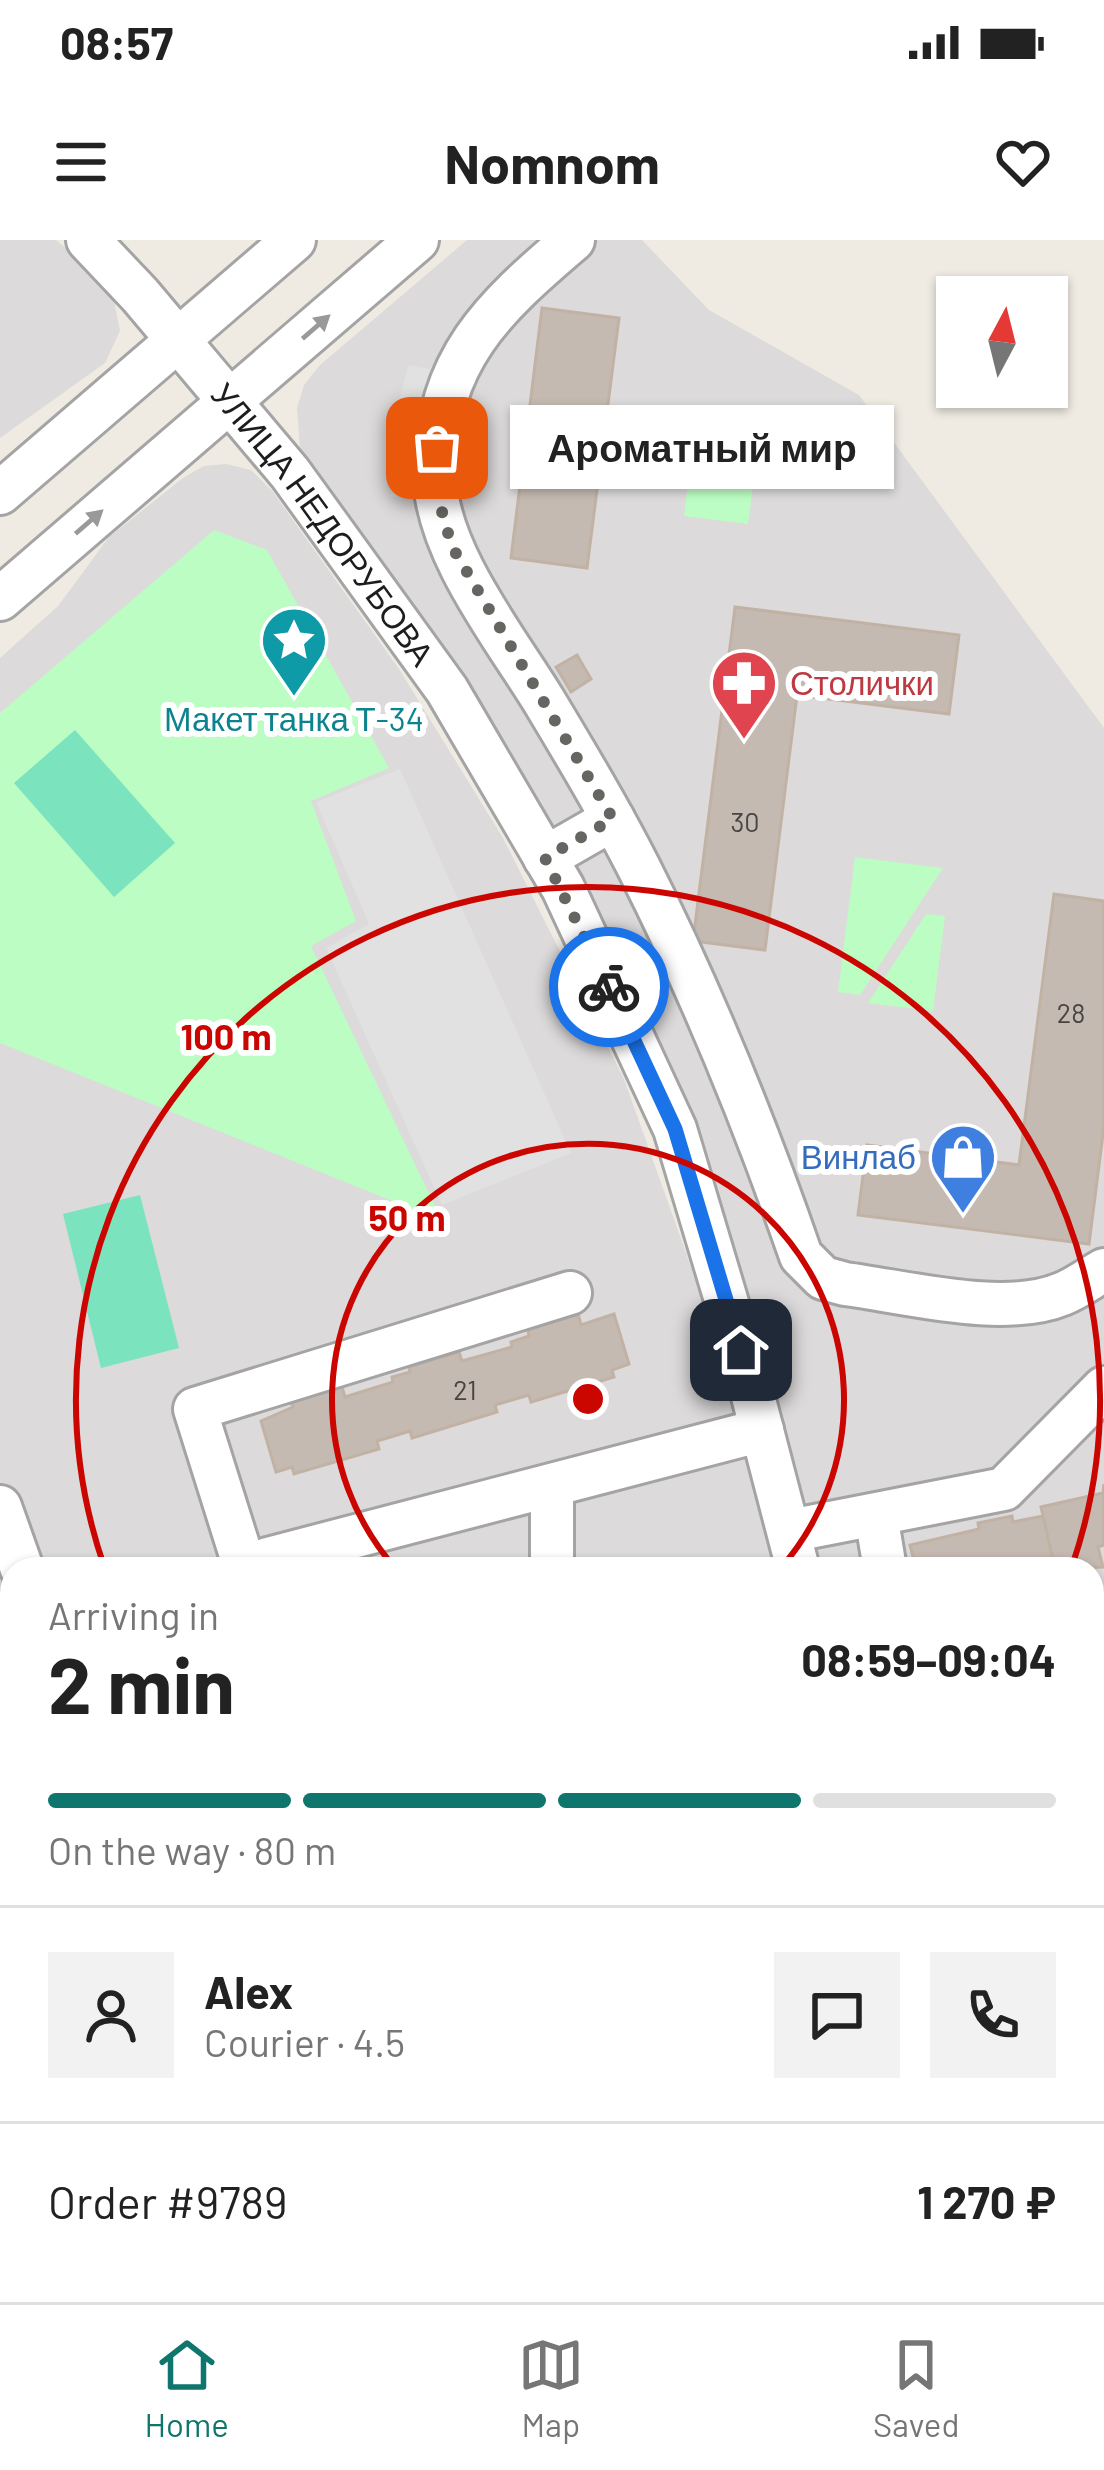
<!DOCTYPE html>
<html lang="en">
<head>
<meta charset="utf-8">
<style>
	body { margin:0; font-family:Barlow,sans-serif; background:#f2f2f2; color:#222; height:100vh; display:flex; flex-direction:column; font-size:45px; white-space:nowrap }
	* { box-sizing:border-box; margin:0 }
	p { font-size:39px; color:#767676 }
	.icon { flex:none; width:66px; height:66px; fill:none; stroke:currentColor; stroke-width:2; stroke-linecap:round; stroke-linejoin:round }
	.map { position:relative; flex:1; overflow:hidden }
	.panel { position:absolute; left:0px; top:1317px; width:1104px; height:747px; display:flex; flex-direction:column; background:#fff; border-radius:36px 36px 0 0; box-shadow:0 3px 9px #0004 }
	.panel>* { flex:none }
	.needle { width:78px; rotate:7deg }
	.buttons { position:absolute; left:936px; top:36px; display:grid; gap:24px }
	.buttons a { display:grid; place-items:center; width:132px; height:132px; border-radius:0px; background:#fff; box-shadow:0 3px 9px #0004; font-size:60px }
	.pin { position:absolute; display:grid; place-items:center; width:102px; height:102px; color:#fff; margin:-51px; border-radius:24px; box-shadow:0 6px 18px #0006 }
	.courier { position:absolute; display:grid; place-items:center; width:120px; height:120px; margin:-60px; border:9px solid #1a73e8; border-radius:50%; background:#fff; color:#222; box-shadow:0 3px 15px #0007 }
	.bubble { position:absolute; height:84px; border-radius:0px; background:#fff; box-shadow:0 3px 9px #0004; font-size:39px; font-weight:700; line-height:84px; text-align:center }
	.summary em { font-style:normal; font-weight:700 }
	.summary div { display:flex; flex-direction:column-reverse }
	.summary { display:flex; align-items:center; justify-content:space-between; height:204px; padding:0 48px }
	h1 { font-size:78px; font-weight:700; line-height:90px }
	.bar { display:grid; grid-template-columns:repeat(4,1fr); gap:18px 12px; align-content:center; height:144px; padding:0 48px }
	.bar i { height:15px; border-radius:9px; background:#e0e0e0 }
	.bar .on { background:#0f766e }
	.bar p { grid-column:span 4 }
	.line { display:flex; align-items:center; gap:30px; padding:0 48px; border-top:3px solid #e0e0e0 }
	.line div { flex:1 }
	.round { display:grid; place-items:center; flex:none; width:126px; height:126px; border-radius:0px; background:#f2f2f2 }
	.status { display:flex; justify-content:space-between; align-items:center; height:84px; padding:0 60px; background:#fff; direction:ltr }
	.status svg { height:33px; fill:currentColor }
	header { display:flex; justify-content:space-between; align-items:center; height:156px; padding:0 48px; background:#fff; font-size:54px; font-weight:700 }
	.tabs { display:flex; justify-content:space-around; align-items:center; height:168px; border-top:3px solid #e0e0e0; background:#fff; font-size:33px; color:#767676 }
	.tabs a { display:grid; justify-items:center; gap:6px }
	.tabs .on { color:#0f766e }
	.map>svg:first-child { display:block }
	.residential { fill:#dcdada }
	.park { fill:#bcfdc3 }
	.pitch { fill:#7be4be }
	.parking { fill:#e1e1e1 }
	.building { fill:#c4bab2; stroke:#c2b2a4; stroke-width:3 }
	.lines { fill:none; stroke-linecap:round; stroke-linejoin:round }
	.minor-casing { stroke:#a4a4a4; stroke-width:48 }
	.minor { stroke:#fff; stroke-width:42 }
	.oneway { fill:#999 }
	.done { stroke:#666562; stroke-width:12; stroke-dasharray:0 21.6 }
	.route { stroke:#1a73e8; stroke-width:15 }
	.ring { fill:none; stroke:#cb0500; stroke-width:6 }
	.labels { text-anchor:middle; stroke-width:12; stroke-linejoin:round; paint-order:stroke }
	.number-label { font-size:27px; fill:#474442 }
	.street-label { font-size:33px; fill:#1d1d1d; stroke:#fff }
	.health-label { font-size:33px; fill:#be3a42; stroke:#fff; text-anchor:start }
	.culture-label { font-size:33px; fill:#0d838f; stroke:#fff }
	.shop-label { font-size:33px; fill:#366cbe; stroke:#fff; text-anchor:end }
	.centre { fill:#cb0500; stroke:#fff; stroke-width:6 }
	.ring-label { font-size:36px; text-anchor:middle; font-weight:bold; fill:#cb0500; stroke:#fff; stroke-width:12; stroke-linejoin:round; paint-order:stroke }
</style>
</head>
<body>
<div class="status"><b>08:57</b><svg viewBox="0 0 49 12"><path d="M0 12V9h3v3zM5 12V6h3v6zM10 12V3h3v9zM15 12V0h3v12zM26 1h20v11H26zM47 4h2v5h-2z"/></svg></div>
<header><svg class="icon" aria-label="menu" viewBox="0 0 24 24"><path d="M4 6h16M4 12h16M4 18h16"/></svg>Nomnom<svg class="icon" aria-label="heart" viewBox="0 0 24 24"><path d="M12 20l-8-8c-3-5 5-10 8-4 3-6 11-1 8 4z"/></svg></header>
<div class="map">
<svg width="1104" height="2062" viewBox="0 0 1104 2062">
	<rect width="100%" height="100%" fill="#efebe3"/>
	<path class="residential" d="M0,0H56L103,39L113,55L120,91L105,123L0,198Z
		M467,0H642L709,70L859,155L1104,488V1877H1092V1329H820L742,1030L682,865L300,209L297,168L304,145L320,125Z
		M226,224L251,230L273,252L399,429L503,598L624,839L726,1125L776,1329H12V1863H0V418L58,366L109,297L183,238L204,226Z
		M1092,2017L1104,2018V2062H936L937,2052H1092Z
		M0,2027L12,2028V2052H756L787,2053L791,2062H0Z"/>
	<path class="park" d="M694,194L759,202L748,284L684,276Z
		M214,290L267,310L389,528L311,561L356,681L311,706L442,981L0,803V473Z
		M855,617L943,628L860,755L838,752Z
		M926,674L945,676L933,771L868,763Z"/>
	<path class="pitch" d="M75,490L175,603L114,657L14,543Z
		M140,955L179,1108L101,1128L63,974Z"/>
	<path class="parking" d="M408,125L441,131L424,260L391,257L393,188Z
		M400,529L571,913L442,965L326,708L369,684L316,562Z"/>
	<path class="building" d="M542,68L619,78L587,328L511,318Z
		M735,367L959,395L949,474L797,455L765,710L693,701Z
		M577,415L591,439L571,452L556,427Z
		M1054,654L1104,661V886L1089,1004L858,975L867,905L1019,925Z
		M578,1074L581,1085L614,1074L629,1124L612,1130L614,1137L531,1162L529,1155L495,1165L497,1172L412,1198L410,1191L394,1196L377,1201L379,1209L294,1234L292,1227L276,1232L261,1181L293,1167L291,1162L342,1147L345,1157L393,1142L392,1137L410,1132L409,1127L459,1112L462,1121L512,1107L511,1102L529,1096L528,1090Z
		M1104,1244V1305L1098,1307L1103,1327L1055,1329L1041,1267L1103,1253Z
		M1012,1276L1013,1282L1043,1276L1055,1329H916L910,1305L979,1289L978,1283Z
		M584,1321L703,1323V1329H584Z
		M0,1508H12V1576L8,1577L12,1599V1805L0,1807Z
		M1092,1715H1104V1768H1098L1097,1775H1092Z"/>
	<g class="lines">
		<g class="minor-casing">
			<g id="minor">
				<path id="s1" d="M88,0L140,55L290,233L447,450L563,648L675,889L741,1110L798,1329"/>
				<path d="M573,0C492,69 437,119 435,233C434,309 506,399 544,461C577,516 610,571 639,628C702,753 755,883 801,1016L823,1038L845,1044C907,1052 1004,1078 1062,1054C1077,1048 1090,1038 1104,1030"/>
				<path d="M0,253L294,0"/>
				<path d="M0,359L417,0"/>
				<path d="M545,618L613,579"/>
				<path d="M570,1053L195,1169L245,1328L268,1319L762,1190"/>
				<path d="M552,1248V1329"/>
				<path d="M0,1267L22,1329"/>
				<path d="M876,1275L885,1329"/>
				<path d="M789,1291L1004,1249L1104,1148"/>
				<path d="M1095,1390L1104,1454"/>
				<path d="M1092,1546L1104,1545"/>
				<path d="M0,1897L12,1898"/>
				<path d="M1092,1920H1104"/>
				<path d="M0,1969H12"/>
				<path d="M1092,1999H1104"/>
				<path d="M867,2062L868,2052"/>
			</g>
		</g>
		<use href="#minor" class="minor"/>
	</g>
	<defs><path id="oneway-solid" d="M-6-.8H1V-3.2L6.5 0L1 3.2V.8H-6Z" transform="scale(3)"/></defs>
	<g class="oneway">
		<use href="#oneway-solid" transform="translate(316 87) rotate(-41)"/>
		<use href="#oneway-solid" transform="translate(89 282) rotate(-41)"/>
	</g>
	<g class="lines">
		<path class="done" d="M437,208C434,245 441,275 454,310L613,579L545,618L609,747"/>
		<path class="route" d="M609,747L675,889L741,1110"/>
	</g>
	<g class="ring">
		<path d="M396 1329A256 256 0 1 1 780 1329"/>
		<path d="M104 1326A512 512 0 1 1 1072 1326"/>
	</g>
	<defs>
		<g id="sight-pin" transform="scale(3.45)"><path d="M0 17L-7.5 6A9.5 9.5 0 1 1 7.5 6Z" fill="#0f9aa8" stroke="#fff"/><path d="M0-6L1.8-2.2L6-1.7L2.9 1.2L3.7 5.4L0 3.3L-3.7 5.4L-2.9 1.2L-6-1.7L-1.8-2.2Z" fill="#fff"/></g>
		<g id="pharmacy-pin" transform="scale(3.45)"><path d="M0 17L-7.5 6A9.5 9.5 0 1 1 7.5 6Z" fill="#e0444e" stroke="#fff"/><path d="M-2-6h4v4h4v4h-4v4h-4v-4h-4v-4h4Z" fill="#fff"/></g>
		<g id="shop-pin" transform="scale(3.45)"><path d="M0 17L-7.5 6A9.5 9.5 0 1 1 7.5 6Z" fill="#3f7fe0" stroke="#fff"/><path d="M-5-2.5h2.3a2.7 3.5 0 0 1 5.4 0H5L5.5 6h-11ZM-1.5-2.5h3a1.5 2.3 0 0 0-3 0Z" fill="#fff"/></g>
	</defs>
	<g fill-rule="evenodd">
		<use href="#sight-pin" x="294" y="400"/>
		<use href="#pharmacy-pin" x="744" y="443"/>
		<use href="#shop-pin" x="963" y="917"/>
	</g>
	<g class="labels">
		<g class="number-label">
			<text x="745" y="592">30</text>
			<text x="1071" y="783">28</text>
			<text x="465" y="1160">21</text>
		</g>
		<g class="street-label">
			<text dy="12" stroke="none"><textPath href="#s1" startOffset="369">УЛИЦА НЕДОРУБОВА</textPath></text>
		</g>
		<g class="health-label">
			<text x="790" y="455">Столички</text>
		</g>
		<g class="culture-label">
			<text x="294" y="491">Макет танка Т-34</text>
		</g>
		<g class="shop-label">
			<text x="916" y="929">Винлаб</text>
		</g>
	</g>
	<circle cx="588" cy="1159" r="18" class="centre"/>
	<g class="ring-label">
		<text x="226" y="810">100 m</text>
		<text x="407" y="991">50 m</text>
	</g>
</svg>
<div class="buttons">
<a><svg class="needle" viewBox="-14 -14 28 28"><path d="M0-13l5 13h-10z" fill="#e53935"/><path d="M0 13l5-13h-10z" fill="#767676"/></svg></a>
</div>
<div class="pin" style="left:437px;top:208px;background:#ea580c"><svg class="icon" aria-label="bag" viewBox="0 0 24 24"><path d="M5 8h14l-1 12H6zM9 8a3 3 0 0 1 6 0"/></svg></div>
<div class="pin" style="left:741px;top:1110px;background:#1f2937"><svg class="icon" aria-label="home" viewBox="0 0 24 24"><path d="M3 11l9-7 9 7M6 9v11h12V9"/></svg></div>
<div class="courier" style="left:609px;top:747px"><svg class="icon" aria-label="bike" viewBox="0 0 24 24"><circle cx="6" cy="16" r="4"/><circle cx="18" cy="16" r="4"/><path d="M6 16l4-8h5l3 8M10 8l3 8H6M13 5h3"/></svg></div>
<div class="bubble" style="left:510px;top:165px;width:384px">Ароматный мир</div>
<section class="panel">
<div class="summary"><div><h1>2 min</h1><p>Arriving in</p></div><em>08:59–09:04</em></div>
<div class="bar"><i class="on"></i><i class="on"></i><i class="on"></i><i></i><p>On the way · 80 m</p></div>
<div class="line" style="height:216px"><a class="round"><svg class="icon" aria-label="person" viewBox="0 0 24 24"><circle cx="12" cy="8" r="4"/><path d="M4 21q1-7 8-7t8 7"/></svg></a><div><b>Alex</b><p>Courier · 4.5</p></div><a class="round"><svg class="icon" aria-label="chat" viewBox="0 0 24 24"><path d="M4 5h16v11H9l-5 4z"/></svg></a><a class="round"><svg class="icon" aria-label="phone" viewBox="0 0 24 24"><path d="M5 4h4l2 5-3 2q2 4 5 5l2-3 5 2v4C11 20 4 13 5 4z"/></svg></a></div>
<div class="line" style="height:156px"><div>Order #9789</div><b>1 270 ₽</b></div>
</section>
</div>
<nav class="tabs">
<a class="on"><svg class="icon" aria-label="home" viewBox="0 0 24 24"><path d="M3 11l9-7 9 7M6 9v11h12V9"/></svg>Home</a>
<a><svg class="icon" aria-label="map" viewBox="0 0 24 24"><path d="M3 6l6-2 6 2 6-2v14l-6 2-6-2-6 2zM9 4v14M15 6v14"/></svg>Map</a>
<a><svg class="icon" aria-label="saved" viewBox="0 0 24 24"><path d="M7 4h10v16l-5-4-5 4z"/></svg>Saved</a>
</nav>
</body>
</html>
